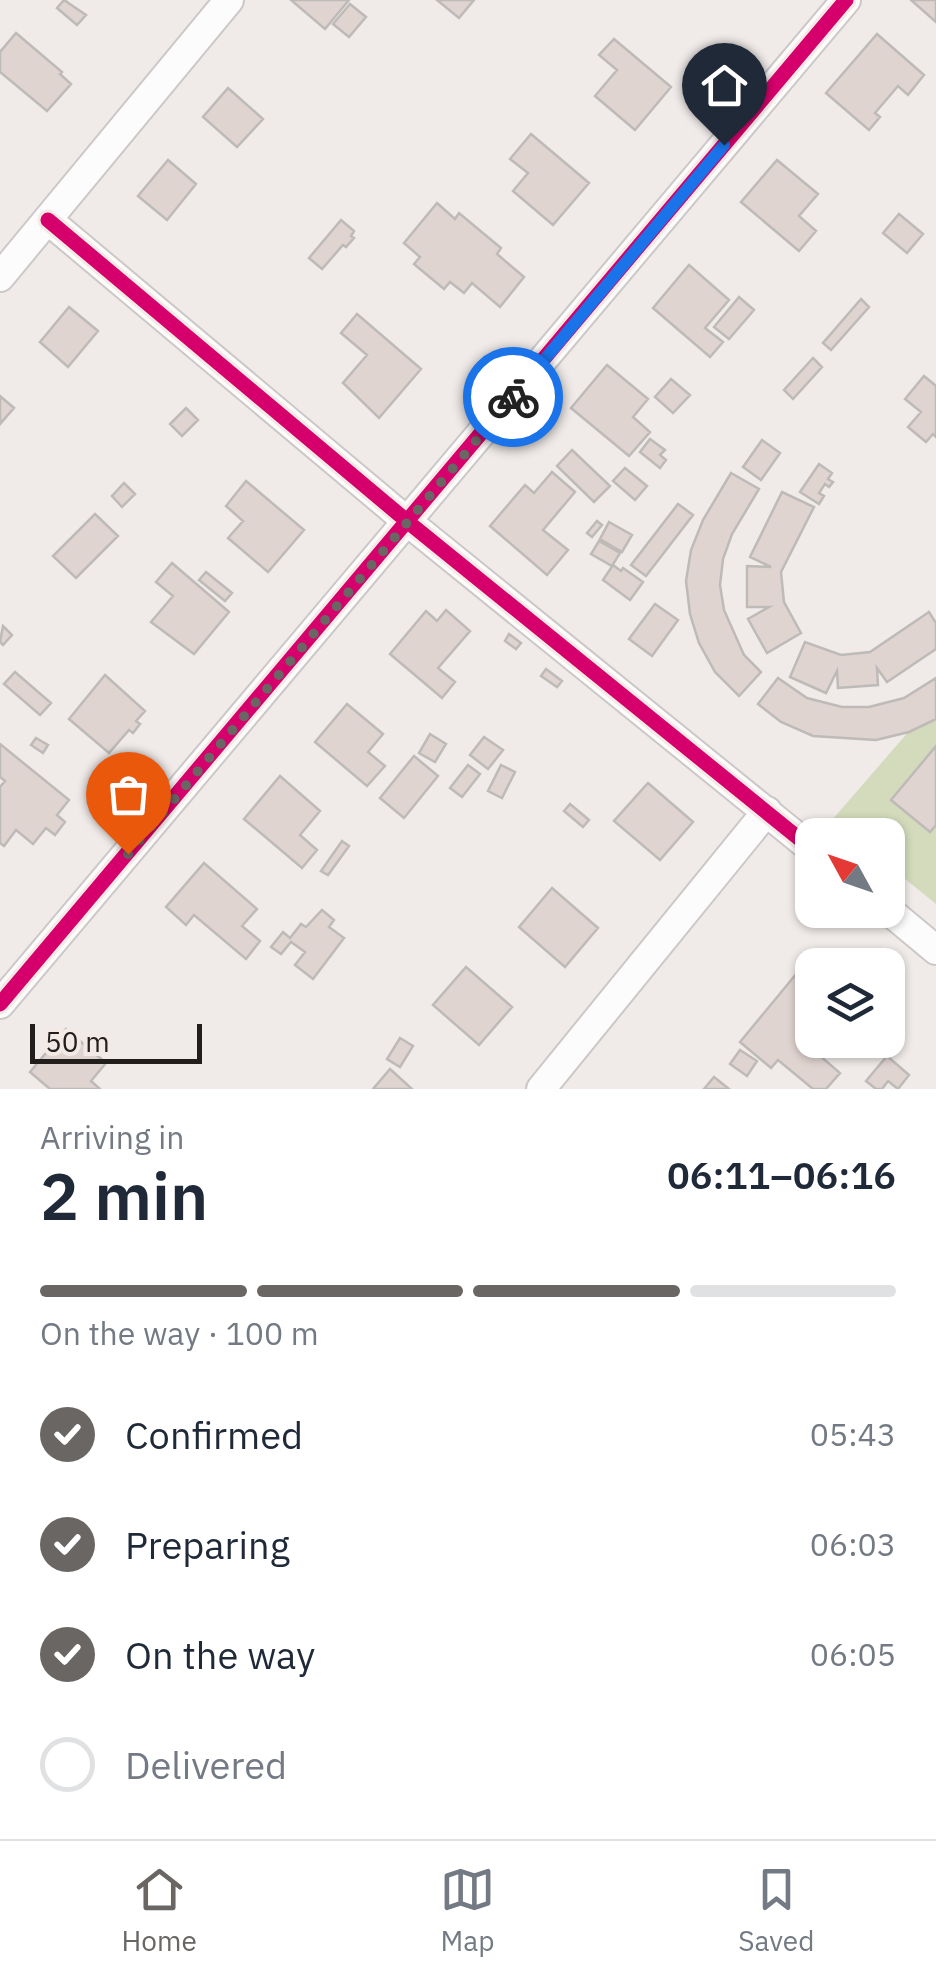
<!DOCTYPE html>
<html lang="en">
<head>
<meta charset="utf-8">
<style>
	body { margin:0; font-family:"IBM Plex Sans",sans-serif; background:#f2f2f3; color:#1f2937; height:100vh; display:flex; flex-direction:column; font-size:38px; white-space:nowrap }
	* { box-sizing:border-box; margin:0 }
	p { font-size:32px; color:#747a83 }
	.icon { flex:none; width:55px; height:55px; fill:none; stroke:currentColor; stroke-width:2; stroke-linecap:round; stroke-linejoin:round }
	.map { position:relative; height:1089px; overflow:hidden }
	.panel { display:flex; flex-direction:column; background:#fff; flex:1 }
	.panel>* { flex:none }
	.needle { width:65px; rotate:310deg }
	.fabs { position:absolute; left:795px; top:818px; display:grid; gap:20px }
	.fabs a { display:grid; place-items:center; width:110px; height:110px; border-radius:20px; background:#fff; box-shadow:0 2px 8px #0004; font-size:50px }
	.scale { position:absolute; left:30px; bottom:25px; width:172px; box-sizing:border-box; padding-left:10px; border:5px solid #211e1c; border-top:0; font-size:28px; line-height:35px; white-space:nowrap; color:#211e1c; -webkit-text-stroke:8px #f3eae6; paint-order:stroke }
	.pin { position:absolute; display:grid; place-items:center; width:85px; height:85px; color:#fff; margin:-102px -42px; border-radius:50% 50% 50% 0; rotate:-45deg; box-shadow:0 0 10px #0007 }
	.pin .icon { rotate:45deg }
	.courier { position:absolute; display:grid; place-items:center; width:100px; height:100px; margin:-50px; border:8px solid #1a73e8; border-radius:50%; background:#fff; color:#222; box-shadow:0 2px 12px #0007 }
	.headline em { font-style:normal; font-weight:600 }
	.headline div { display:flex; flex-direction:column-reverse }
	.headline { display:flex; align-items:center; justify-content:space-between; height:170px; padding:0 40px }
	h1 { font-size:65px; font-weight:600; line-height:75px }
	.bar { display:grid; grid-template-columns:repeat(4,1fr); gap:15px 10px; align-content:center; height:120px; padding:0 40px }
	.bar i { height:12px; border-radius:8px; background:#e0e1e3 }
	.bar .current { background:#696664 }
	.bar p { grid-column:span 4 }
	ol { padding:0 40px; list-style:none }
	li { display:flex; align-items:center; gap:30px; height:110px }
	li p { margin-inline-start:auto }
	li .icon { padding:10px; border-radius:50%; background:#696664; color:#fff; stroke-width:4 }
	li:last-child { color:#747a83 }
	li i { width:55px; height:55px; border:5px solid #e0e1e3; border-radius:50% }
	.tab-bar { display:flex; justify-content:space-around; align-items:center; height:140px; border-top:2px solid #e0e1e3; background:#fff; font-size:28px; color:#747a83 }
	.tab-bar a { display:grid; justify-items:center; gap:5px }
	.tab-bar .current { color:#696664 }
	.map>svg:first-child { display:block }
	.green { fill:#d3dbbc }
	.building { fill:#e0d4d0; stroke:#bdbab8; stroke-width:2.5 }
	.lines { fill:none; stroke-linecap:round; stroke-linejoin:round }
	.minor-casing { stroke:#ccc8c7; stroke-width:32 }
	.minor { stroke:#fdfcfc; stroke-width:28 }
	.cycleway-casing { stroke:#f3eae6; stroke-width:21 }
	.cycleway { stroke:#d6006c; stroke-width:15 }
	.done { stroke:#696664; stroke-width:10; stroke-dasharray:0 18 }
	.route { stroke:#1a73e8; stroke-width:12 }
</style>
</head>
<body>
<div class="map">
<svg width="936" height="1089" viewBox="0 0 936 1089">
	<rect width="100%" height="100%" fill="#f0ebe9"/>
	<path class="green" d="M936,700V904L888,865V835H851L832,820Z"/>
	<path class="building" d="M64,0L86,15L77,25L57,8Z
		M291,0H349L325,29Z
		M437,0H474L459,18Z
		M911,0H936V22Z
		M350,4L366,17L349,37L333,24Z
		M16,33L62,72L60,74L71,84L47,111L0,72V52Z
		M877,34L924,75L908,95L898,86L875,113L880,117L869,130L826,93Z
		M614,39L671,87L635,130L595,96L617,70L599,55Z
		M228,88L263,119L237,147L203,117Z
		M531,134L589,183L553,225L513,191L528,173L510,159Z
		M168,160L196,184L167,220L138,196Z
		M777,160L818,194L799,216L816,231L799,251L741,202Z
		M437,203L455,219L459,213L501,248L497,254L524,277L500,307L472,283L464,293L450,282L444,289L414,264L420,257L404,243Z
		M899,214L923,234L907,253L883,233Z
		M341,220L354,231L351,236L354,238L346,247L343,245L322,269L309,258Z
		M689,265L729,300L705,328L723,342L710,357L653,308Z
		M739,297L754,310L729,339L714,327Z
		M861,299L869,307L831,350L823,343Z
		M69,307L98,331L68,367L40,342Z
		M357,314L421,369L379,418L343,383L367,355L341,333Z
		M813,358L822,367L793,399L784,390Z
		M607,365L648,399L633,417L650,432L629,456L571,408Z
		M924,376L936,386V437L933,434L926,442L908,427L921,412L905,399Z
		M671,379L690,395L673,413L655,397Z
		M0,396L14,408L0,424Z
		M186,408L198,420L182,436L170,424Z
		M650,439L665,450L660,455L666,460L660,468L640,452Z
		M762,440L780,453L761,480L743,467Z
		M572,450L610,486L594,502L557,466Z
		M819,464L832,473L828,479L833,482L829,487L825,484L819,493L824,496L819,504L800,492Z
		M625,468L647,486L635,500L613,481Z
		M552,472L575,492L543,530L568,550L547,575L490,526L525,485L534,493Z
		M731,473L759,489L732,534L723,559L720,585L724,610L744,655L761,672L739,696L715,672L699,643L690,614L686,581L691,550L703,520Z
		M246,481L304,530L268,572L228,538L243,521L226,506Z
		M124,483L135,494L122,507L112,496Z
		M782,492L814,507L781,572L784,602L801,633L767,653L748,619L769,607H747V566L771,567L750,557Z
		M678,504L693,515L646,576L631,565Z
		M95,514L118,536L76,578L53,556Z
		M597,521L602,525L592,537L587,533Z
		M609,522L632,535L622,552L600,539Z
		M599,541L620,553L612,566L591,554Z
		M172,563L229,612L194,654L151,622L173,596L156,582Z
		M613,565L621,571L623,568L643,582L630,600L603,580Z
		M206,572L232,593L225,601L199,580Z
		M655,604L678,620L652,656L629,639Z
		M446,610L470,631L438,668L455,682L442,698L390,654L426,611L437,621Z
		M929,612L936,623V649L887,682L877,668L878,685L838,688L837,671L826,693L790,677L805,642L841,655L870,652Z
		M3,626L12,635L3,645L0,642Z
		M509,634L521,643L516,649L505,641Z
		M546,669L562,681L557,687L541,676Z
		M15,672L51,703L40,715L4,684Z
		M105,675L145,711L136,721L140,724L133,733L129,730L109,753L69,719Z
		M778,678L807,698L842,707H869L904,698L936,678V719L909,732L876,740L813,736L781,722L758,704Z
		M347,704L383,734L368,752L385,766L367,786L315,742Z
		M430,734L446,744L435,762L419,753Z
		M484,737L503,750L488,769L470,755Z
		M36,738L48,745L43,753L31,745Z
		M0,744L69,800L57,815L65,822L55,835L46,828L33,844L16,830L4,846L0,843V787L5,781L0,777Z
		M936,746V825L930,832L891,800Z
		M414,756L438,776L404,818L380,798Z
		M468,765L480,774L462,797L450,788Z
		M501,765L515,772L502,798L488,791Z
		M280,776L320,811L300,835L317,850L302,868L244,819Z
		M648,783L693,822L660,860L614,821Z
		M570,804L589,820L583,827L564,811Z
		M342,841L349,846L328,875L321,871Z
		M204,863L257,909L242,926L260,941L246,959L194,915L186,925L166,907Z
		M552,888L598,928L565,967L519,927Z
		M322,910L334,920L329,927L344,938L313,979L295,965L305,952L291,942L281,954L271,947L283,932L290,938L301,924L306,927Z
		M466,967L512,1007L479,1045L433,1005Z
		M797,973L812,986V1030L803,1041L840,1073L826,1089H813L778,1060L771,1068L740,1042Z
		M66,1029L106,1063L91,1081L100,1089H50L30,1072Z
		M400,1038L413,1046L400,1067L387,1059Z
		M740,1050L757,1061L747,1076L730,1064Z
		M887,1056L909,1075L898,1089L888,1081L882,1089H876L866,1081Z
		M390,1069L412,1089H373Z
		M714,1077L729,1089H704Z"/>
	<g class="lines">
		<g class="minor-casing">
			<path id="minor" d="M48,220L408,522L812,849
				M0,277L229,0
				M888,910L936,950
				M0,1004L846,0
				M541,1089L767,811"/>
		</g>
		<use href="#minor" class="minor"/>
		<g class="cycleway-casing">
			<path id="cycleway" d="M48,220L408,522L812,849
				M0,1004L846,0"/>
		</g>
		<use href="#cycleway" class="cycleway"/>
	</g>
	<g class="lines">
		<path class="done" d="M128,854L513,397"/>
		<path class="route" d="M513,397L724,145"/>
	</g>
</svg>
<div class="fabs">
<a><svg class="needle" viewBox="-14 -14 28 28"><path d="M0-13l5 13h-10z" fill="#e53935"/><path d="M0 13l5-13h-10z" fill="#747a83"/></svg></a>
<a><svg class="icon" aria-label="layers" viewBox="0 0 24 24"><path d="M12 4l9 5-9 5-9-5zM3 14l9 5 9-5"/></svg></a>
</div>
<div class="scale">50 m</div>
<div class="pin" style="left:128px;top:854px;background:#ea580c"><svg class="icon" aria-label="bag" viewBox="0 0 24 24"><path d="M5 8h14l-1 12H6zM9 8a3 3 0 0 1 6 0"/></svg></div>
<div class="pin" style="left:724px;top:145px;background:#1f2937"><svg class="icon" aria-label="home" viewBox="0 0 24 24"><path d="M3 11l9-7 9 7M6 9v11h12V9"/></svg></div>
<div class="courier" style="left:513px;top:397px"><svg class="icon" aria-label="bike" viewBox="0 0 24 24"><circle cx="6" cy="16" r="4"/><circle cx="18" cy="16" r="4"/><path d="M6 16l4-8h5l3 8M10 8l3 8H6M13 5h3"/></svg></div>
</div>
<section class="panel">
<div class="headline"><div><h1>2 min</h1><p>Arriving in</p></div><em>06:11–06:16</em></div>
<div class="bar"><i class="current"></i><i class="current"></i><i class="current"></i><i></i><p>On the way · 100 m</p></div>
<ol>
<li><svg class="icon" aria-label="check" viewBox="0 0 24 24"><path d="M5 12l5 5 9-10"/></svg>Confirmed<p>05:43</p></li>
<li><svg class="icon" aria-label="check" viewBox="0 0 24 24"><path d="M5 12l5 5 9-10"/></svg>Preparing<p>06:03</p></li>
<li><svg class="icon" aria-label="check" viewBox="0 0 24 24"><path d="M5 12l5 5 9-10"/></svg>On the way<p>06:05</p></li>
<li><i></i>Delivered</li>
</ol>
</section>
<nav class="tab-bar">
<a class="current"><svg class="icon" aria-label="home" viewBox="0 0 24 24"><path d="M3 11l9-7 9 7M6 9v11h12V9"/></svg>Home</a>
<a><svg class="icon" aria-label="map" viewBox="0 0 24 24"><path d="M3 6l6-2 6 2 6-2v14l-6 2-6-2-6 2zM9 4v14M15 6v14"/></svg>Map</a>
<a><svg class="icon" aria-label="saved" viewBox="0 0 24 24"><path d="M7 4h10v16l-5-4-5 4z"/></svg>Saved</a>
</nav>
</body>
</html>
